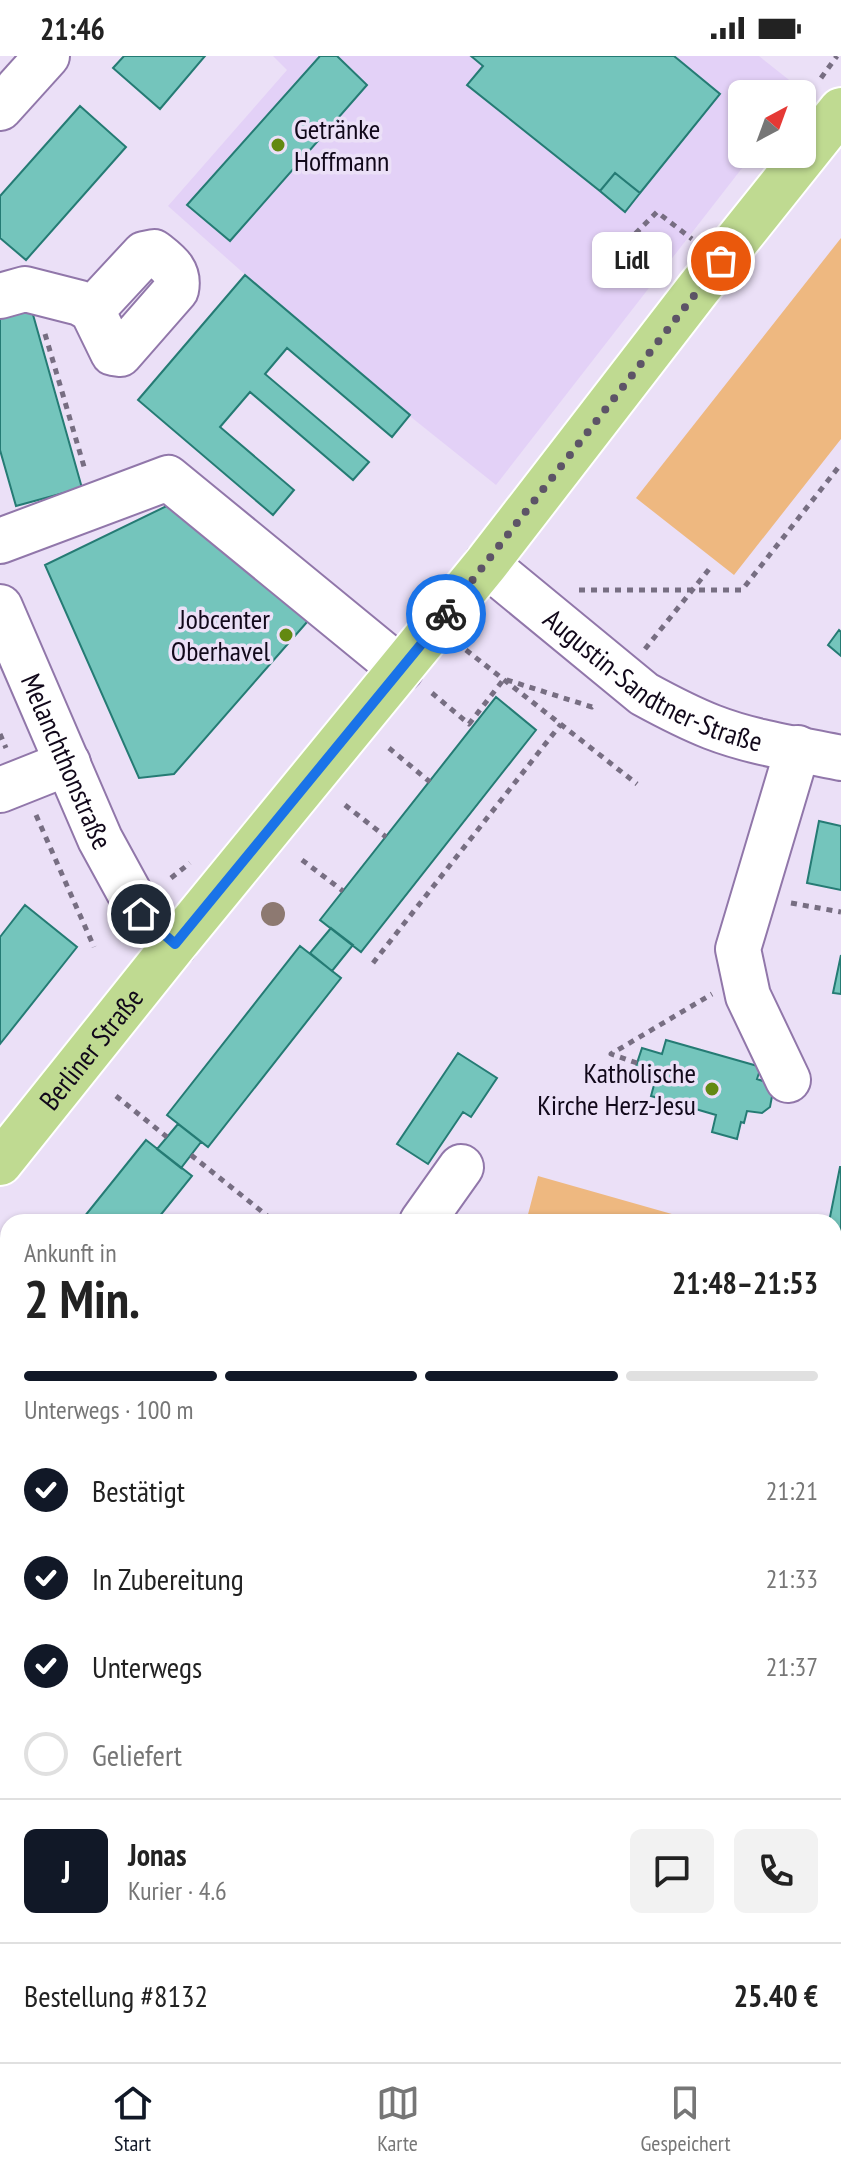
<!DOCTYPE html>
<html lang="de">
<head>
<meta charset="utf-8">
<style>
	body { margin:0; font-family:"PT Sans Narrow",sans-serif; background:#f2f2f2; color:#222; height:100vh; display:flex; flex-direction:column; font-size:30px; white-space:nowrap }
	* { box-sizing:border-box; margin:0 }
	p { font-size:26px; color:#767676 }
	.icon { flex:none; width:44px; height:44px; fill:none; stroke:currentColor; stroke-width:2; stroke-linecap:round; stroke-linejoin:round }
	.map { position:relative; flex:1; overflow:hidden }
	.side { position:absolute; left:0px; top:1158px; width:842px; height:848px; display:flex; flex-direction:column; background:#fff; border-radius:24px 24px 0 0; box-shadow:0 2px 6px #0004 }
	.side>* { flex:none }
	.needle { width:52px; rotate:41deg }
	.controls { position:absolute; left:728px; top:24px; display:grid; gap:16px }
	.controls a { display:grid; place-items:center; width:88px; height:88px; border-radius:12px; background:#fff; box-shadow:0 2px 6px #0004; font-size:40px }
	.pin { position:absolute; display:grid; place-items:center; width:68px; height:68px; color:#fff; margin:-34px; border:4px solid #fff; border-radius:50%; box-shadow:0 2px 8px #0007 }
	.courier { position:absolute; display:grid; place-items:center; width:80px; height:80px; margin:-40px; border:6px solid #1a73e8; border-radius:50%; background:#fff; color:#222; box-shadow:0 2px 10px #0007 }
	.bubble { position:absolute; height:56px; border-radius:12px; background:#fff; box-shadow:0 2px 6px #0004; font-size:26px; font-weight:700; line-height:56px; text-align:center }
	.headline em { font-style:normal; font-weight:700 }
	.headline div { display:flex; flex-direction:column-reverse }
	.headline { display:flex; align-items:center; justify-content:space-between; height:136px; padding:0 24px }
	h1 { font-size:52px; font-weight:700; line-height:60px }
	.bar { display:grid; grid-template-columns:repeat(4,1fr); gap:12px 8px; align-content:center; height:96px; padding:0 24px }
	.bar i { height:10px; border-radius:6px; background:#e0e0e0 }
	.bar .active { background:#111827 }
	.bar p { grid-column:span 4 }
	.line { display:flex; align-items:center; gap:20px; padding:0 24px; border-top:2px solid #e0e0e0 }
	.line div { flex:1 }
	.round { display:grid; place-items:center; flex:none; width:84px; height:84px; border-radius:12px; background:#f2f2f2 }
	ol { padding:0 24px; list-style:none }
	li { display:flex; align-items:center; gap:24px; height:88px }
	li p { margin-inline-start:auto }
	li .icon { padding:8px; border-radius:50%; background:#111827; color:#fff; stroke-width:4 }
	li:last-child { color:#767676 }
	li i { width:44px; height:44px; border:4px solid #e0e0e0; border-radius:50% }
	.status { display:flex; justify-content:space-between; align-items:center; height:56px; padding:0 40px; background:#fff; direction:ltr }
	.status svg { height:22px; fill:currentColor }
	.tabs { display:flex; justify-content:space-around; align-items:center; height:112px; border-top:2px solid #e0e0e0; background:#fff; font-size:22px; color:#767676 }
	.tabs a { display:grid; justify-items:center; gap:4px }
	.tabs .active { color:#111827 }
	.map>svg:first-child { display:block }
	.built { fill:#e3d1f7 }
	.green { fill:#eeb880 }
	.building { fill:#74c5bc; stroke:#257b74; stroke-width:2 }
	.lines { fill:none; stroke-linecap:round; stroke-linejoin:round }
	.minor-casing { stroke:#9177aa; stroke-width:48 }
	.major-casing { stroke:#fff; stroke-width:48 }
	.path { stroke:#776e82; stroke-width:5; stroke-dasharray:6 6; stroke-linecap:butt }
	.minor { stroke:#fff; stroke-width:44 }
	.major { stroke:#bfda91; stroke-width:44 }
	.tree { fill:#8d7971 }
	.done { stroke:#5d5467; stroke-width:8; stroke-dasharray:0 14.4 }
	.route { stroke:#1a73e8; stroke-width:10 }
	.poi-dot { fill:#638911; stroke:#ebe0f7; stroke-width:3 }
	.labels { text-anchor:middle; stroke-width:7; stroke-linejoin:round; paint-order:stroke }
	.poi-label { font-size:28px; fill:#11081a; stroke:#ebe0f7; text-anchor:end }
	.street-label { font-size:28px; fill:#11081a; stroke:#ebe0f7 }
</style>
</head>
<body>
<div class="status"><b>21:46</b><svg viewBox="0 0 49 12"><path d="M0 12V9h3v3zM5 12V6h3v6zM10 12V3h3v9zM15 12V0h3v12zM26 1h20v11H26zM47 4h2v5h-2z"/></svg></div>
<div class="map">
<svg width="841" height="2006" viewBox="0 0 841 2006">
	<rect width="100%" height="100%" fill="#ebe0f7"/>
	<path class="built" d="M273,0H759L803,35L800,38H742V98H753L496,429L357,318L168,150L287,14Z"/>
	<path class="green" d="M841,182V383L734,519L636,442Z
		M538,1120L700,1166H526Z
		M21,1998H95L101,2006H17Z
		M109,1998H325L343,2002L345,1998H358L356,2006H115Z"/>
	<path class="building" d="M124,0H205L160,53L113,12Z
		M320,0H337L367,29L230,185L187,149Z
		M471,0H674L720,38L640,137L615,117L600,135L467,29L483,10Z
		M80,50L126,91L26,204L0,182V140Z
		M615,117L640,137L625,156L600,135Z
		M245,219L410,359L392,381L287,292L265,318L369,406L353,424L250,336L220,371L294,434L273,459L138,344Z
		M30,248L82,432L16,450L0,394V256Z
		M177,445L314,558L174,718L139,722L45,509Z
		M839,574L841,576V600L828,589Z
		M496,641L536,674L361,896L320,864Z
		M819,765L841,770V834L807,827Z
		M25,849L77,891L0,988V881Z
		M331,872L353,889L332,915L310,897Z
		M300,890L341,922L208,1091L167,1059Z
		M841,899V938L833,937Z
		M666,984L761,1011L757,1023L766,1026L773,1035L770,1051L762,1057L747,1055L744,1067L741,1066L737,1083L712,1076L716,1059L651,1040L654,1029L633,1022L637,1007L642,992L662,998Z
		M458,997L497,1022L471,1061L463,1056L428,1108L397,1088Z
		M178,1068L201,1086L181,1112L157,1093Z
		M146,1084L192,1120L155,1166H80Z
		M840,1111H841V1188L834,1186V1166H829Z
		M8,1256V1342L0,1336V1266Z
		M5,1611H8V1666L0,1664V1632Z
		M0,1864L8,1868V1970L0,1989Z
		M381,1998H606L645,2006H380Z"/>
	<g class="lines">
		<g class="minor-casing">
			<g id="minor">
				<path d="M0,52L47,0"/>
				<path d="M0,240L25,233L80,247L92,254L113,297L120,298L176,234C180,215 168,207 154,196L144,198L92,254"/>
				<path d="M0,485L168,422L401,613"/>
				<path id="s1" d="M486,508L644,638C666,650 689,662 712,671C753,687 798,693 841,702"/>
				<path id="s2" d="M0,551L100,783L141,858L175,888"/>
				<path d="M0,734L68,707"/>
				<path d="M788,1024L748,940L738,893L798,692"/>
				<path d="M422,1166L461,1111"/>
				<path d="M834,1350L841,1352"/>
				<path d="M834,1644L841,1605"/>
				<path d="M834,1702L841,1704"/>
				<path d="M0,1748L8,1750"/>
				<path d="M834,1913L841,1914"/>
			</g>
		</g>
		<g class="major-casing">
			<g id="major">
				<path id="s3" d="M0,1107L175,888L486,508L698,233L841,54"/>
			</g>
		</g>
		<path class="path" d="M821,22L837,0
			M610,203L657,156L692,183
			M45,278L85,414
			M579,534H742L841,408
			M645,593L710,512
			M466,594L637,728
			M432,637L469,668L504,623L592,651L596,648
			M0,678L6,692
			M389,692L430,726
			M345,749L386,781
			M36,759L94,891
			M302,804L343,835
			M171,822L190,807
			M791,847L841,856
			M373,907L561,668
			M637,1007L611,998L712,938
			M116,1040L167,1081
			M191,1099L275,1166
			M0,1815L8,1804
			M102,1998L107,2006
			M12,2006L15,1998
			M361,2006L363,1998
			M685,2006L687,1998"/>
		<use href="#minor" class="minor"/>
		<use href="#major" class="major"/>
	</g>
	<circle class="tree" cx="273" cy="858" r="12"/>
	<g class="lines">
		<path class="done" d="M446,558L721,205"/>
		<path class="route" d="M141,858L175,888L446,558"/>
	</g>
	<g class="poi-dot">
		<circle cx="278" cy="89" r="8"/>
		<circle cx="286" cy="579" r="8"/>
		<circle cx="712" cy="1033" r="8"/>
	</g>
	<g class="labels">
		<g class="poi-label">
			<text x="294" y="83" text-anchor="start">Getränke<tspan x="294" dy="32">Hoffmann</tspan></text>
			<text x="270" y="573">Jobcenter<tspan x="270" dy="32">Oberhavel</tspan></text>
			<text x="696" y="1027">Katholische<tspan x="696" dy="32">Kirche Herz-Jesu</tspan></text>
		</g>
		<g class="street-label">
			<text dy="10" stroke="none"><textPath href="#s1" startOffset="206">Augustin-Sandtner-Straße</textPath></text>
			<text dy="10" stroke="none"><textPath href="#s2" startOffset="168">Melanchthonstraße</textPath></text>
			<text dy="10" stroke="none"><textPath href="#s3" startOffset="146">Berliner Straße</textPath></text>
		</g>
	</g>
</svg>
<div class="controls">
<a><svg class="needle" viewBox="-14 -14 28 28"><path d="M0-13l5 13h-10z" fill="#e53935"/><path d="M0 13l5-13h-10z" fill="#767676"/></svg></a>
</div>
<div class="pin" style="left:721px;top:205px;background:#ea580c"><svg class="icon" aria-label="bag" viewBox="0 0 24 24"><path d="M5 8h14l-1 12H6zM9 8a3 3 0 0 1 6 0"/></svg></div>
<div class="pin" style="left:141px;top:858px;background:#1f2937"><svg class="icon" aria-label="home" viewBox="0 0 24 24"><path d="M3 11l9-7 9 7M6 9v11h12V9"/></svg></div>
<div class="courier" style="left:446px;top:558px"><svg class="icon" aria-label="bike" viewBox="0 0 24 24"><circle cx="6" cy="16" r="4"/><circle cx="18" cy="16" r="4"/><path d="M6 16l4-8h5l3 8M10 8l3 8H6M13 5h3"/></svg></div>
<div class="bubble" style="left:592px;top:176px;width:80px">Lidl</div>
<section class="side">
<div class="headline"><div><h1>2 Min.</h1><p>Ankunft in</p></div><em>21:48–21:53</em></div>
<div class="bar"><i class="active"></i><i class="active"></i><i class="active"></i><i></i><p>Unterwegs · 100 m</p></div>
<ol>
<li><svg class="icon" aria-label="check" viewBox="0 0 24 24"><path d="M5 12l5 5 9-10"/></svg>Bestätigt<p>21:21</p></li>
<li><svg class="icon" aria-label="check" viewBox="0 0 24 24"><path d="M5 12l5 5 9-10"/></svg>In Zubereitung<p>21:33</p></li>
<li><svg class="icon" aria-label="check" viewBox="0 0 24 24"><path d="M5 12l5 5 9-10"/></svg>Unterwegs<p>21:37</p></li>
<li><i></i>Geliefert</li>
</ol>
<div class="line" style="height:144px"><b class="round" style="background:#111827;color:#fff">J</b><div><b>Jonas</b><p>Kurier · 4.6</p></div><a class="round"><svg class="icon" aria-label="chat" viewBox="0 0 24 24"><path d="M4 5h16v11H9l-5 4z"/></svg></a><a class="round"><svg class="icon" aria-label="phone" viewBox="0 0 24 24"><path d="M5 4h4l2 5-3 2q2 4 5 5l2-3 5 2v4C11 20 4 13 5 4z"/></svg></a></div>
<div class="line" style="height:104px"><div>Bestellung #8132</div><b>25.40 €</b></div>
</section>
</div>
<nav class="tabs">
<a class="active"><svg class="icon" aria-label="home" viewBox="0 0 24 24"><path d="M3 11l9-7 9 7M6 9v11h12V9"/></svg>Start</a>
<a><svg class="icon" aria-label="map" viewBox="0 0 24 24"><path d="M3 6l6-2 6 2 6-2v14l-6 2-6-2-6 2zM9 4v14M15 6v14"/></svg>Karte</a>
<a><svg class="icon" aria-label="saved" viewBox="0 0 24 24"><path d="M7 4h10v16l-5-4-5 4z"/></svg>Gespeichert</a>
</nav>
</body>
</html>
